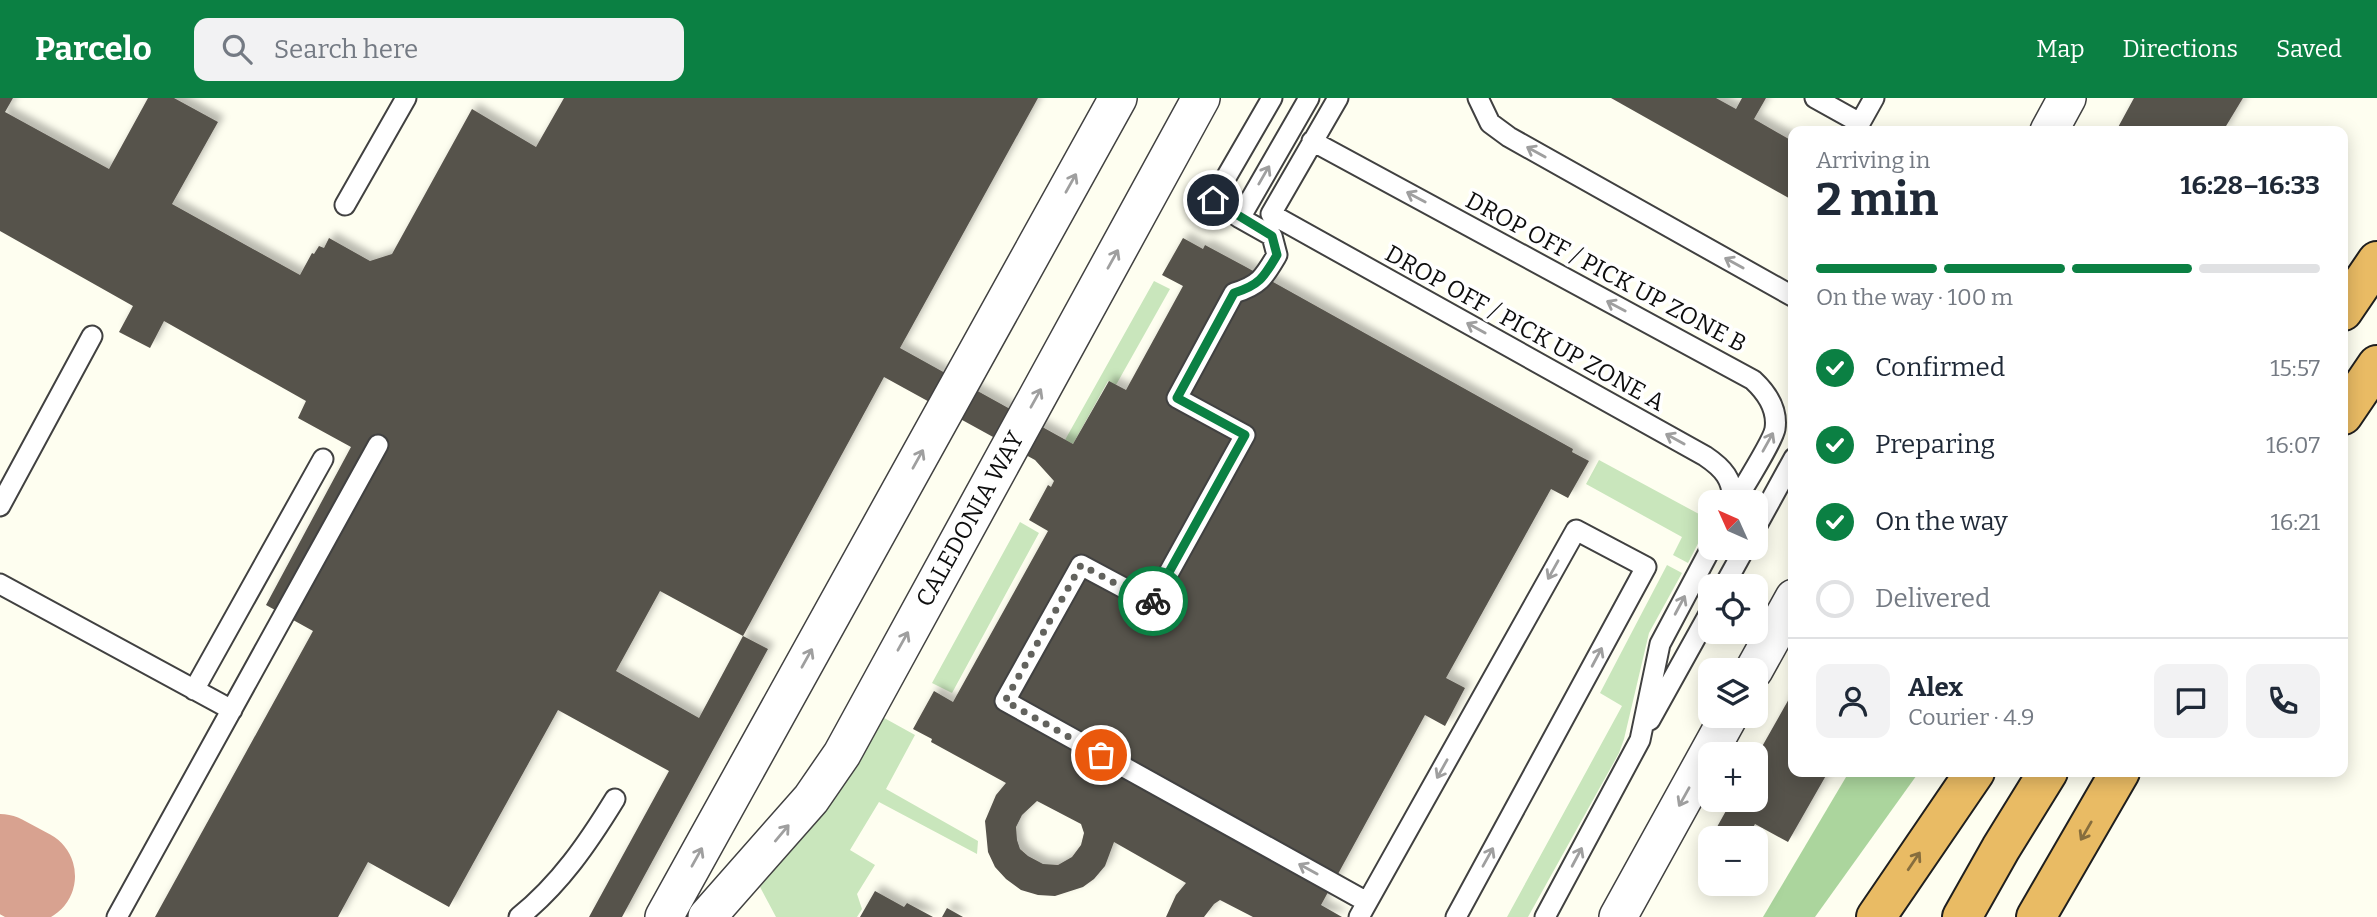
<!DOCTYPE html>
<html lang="en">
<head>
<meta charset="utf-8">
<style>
	body { margin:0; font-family:Bitter,serif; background:#f2f2f3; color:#1f2937; height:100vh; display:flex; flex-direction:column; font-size:26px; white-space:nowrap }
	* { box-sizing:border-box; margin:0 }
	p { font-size:23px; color:#747a83 }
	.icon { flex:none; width:38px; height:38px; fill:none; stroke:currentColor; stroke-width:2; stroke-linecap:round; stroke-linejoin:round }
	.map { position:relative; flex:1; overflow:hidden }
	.side { position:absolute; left:1788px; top:28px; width:560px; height:651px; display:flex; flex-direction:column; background:#fff; border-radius:14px; box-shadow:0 4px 18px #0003 }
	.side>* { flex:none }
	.needle { width:46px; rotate:315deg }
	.fabs { position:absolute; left:1698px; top:392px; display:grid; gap:14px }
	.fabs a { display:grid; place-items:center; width:70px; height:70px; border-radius:14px; background:#fff; box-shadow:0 4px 18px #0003; font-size:35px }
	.pin { position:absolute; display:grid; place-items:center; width:60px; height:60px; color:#fff; margin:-30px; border:4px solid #fff; border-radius:50%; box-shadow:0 2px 7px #0007 }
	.courier { position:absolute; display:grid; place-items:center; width:70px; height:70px; margin:-35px; border:5px solid #0b8043; border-radius:50%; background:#fff; color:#222; box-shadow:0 2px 9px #0007 }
	.head em { font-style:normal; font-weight:700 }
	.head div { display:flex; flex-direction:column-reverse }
	.head { display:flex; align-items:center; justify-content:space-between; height:119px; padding:0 28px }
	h1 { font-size:46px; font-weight:700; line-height:52px }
	.bar { display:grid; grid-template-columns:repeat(4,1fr); gap:10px 7px; align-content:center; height:84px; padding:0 28px }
	.bar i { height:9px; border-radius:5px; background:#e0e1e3 }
	.bar .selected { background:#0b8043 }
	.bar p { grid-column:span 4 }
	.line { display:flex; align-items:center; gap:18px; padding:0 28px; border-top:2px solid #e0e1e3 }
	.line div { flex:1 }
	.round { display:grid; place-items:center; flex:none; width:74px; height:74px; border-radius:14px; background:#f2f2f3 }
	ol { padding:0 28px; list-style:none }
	li { display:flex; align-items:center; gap:21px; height:77px }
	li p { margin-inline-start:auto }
	li .icon { padding:7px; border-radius:50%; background:#0b8043; color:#fff; stroke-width:4 }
	li:last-child { color:#747a83 }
	li i { width:38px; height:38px; border:4px solid #e0e1e3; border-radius:50% }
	header { display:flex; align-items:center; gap:42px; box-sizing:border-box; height:98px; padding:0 35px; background:#0b8043; color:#fff }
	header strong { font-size:33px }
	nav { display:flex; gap:38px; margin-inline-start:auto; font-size:24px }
	.search { width:490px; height:63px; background:#f2f2f3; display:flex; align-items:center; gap:18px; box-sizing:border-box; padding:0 24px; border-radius:14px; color:#747a83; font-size:26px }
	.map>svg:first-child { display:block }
	.green { fill:#c9e6bc }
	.forest { fill:#abd59d }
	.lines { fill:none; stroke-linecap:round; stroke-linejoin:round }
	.taxiway { stroke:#d8a290; stroke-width:94 }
	.building { fill:#56524b; fill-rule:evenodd; filter:url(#shadow) }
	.service-casing { stroke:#414141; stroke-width:23 }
	.minor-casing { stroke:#414141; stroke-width:40 }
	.motorway-casing { stroke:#1f1f1f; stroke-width:42 }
	.service { stroke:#fff; stroke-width:19 }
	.minor { stroke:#fff; stroke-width:37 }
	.motorway { stroke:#e9bb64; stroke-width:38 }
	.oneway { stroke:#9f9f9f }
	.oneway2 { stroke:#866d3d }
	.done { stroke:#62625d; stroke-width:7; stroke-dasharray:0 12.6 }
	.route { stroke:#0b8043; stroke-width:9 }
	.labels { text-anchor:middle; stroke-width:7; stroke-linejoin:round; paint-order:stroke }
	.street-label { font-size:24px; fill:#0e0e0e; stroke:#fff }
</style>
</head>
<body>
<header>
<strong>Parcelo</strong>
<div class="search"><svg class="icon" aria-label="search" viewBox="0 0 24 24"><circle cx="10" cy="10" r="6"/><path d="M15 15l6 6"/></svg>Search here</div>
<nav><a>Map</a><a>Directions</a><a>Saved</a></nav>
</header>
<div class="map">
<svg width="2377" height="819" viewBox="0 0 2377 819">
	<defs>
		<filter id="shadow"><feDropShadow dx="6" dy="-6" stdDeviation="3.5" flood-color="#0004"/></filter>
	</defs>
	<rect width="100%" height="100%" fill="#fefef0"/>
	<path class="green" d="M1154,183L1170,191L1116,287L1108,283L1073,346L1065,342Z
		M1599,362L1710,422L1688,465L1673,457L1682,439L1586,386Z
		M1020,424L1039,435L952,595L932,585Z
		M1667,467L1682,475L1649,535L1624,641L1619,655L1528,819H1507L1622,608L1600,595Z
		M877,616L915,637L886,691L978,743L977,756L879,704L850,752L875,767L857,796L862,811L857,819H776L760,789L814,722Z"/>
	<path class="forest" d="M1849,674H1919L1815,819H1763Z"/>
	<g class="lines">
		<path class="taxiway" d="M0,763L28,778"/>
	</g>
	<path class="building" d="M0,0H13L5,14L109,71L148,0H174L218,24L172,106L300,177L312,155L314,156L319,148L324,150L329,140L370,163L392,156L472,11L536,49L564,0H1038L900,250L1073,346L1109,283L1126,292L1183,188L1162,177L1183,140L1203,151L1205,147L1246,169L1573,351L1572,354L1589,363L1568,400L1551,391L1446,580L1465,590L1445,628L1425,617L1321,807L1342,819H1253L1220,802L1214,806L1204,819H1166L1176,797L1186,785L1114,744L1105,768L1094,781L1083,789L1055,798L1038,797L1021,792L1006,781L995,769L988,754L985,723L996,697L1006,685L931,644L932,641L913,631L934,593L953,604L1048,433L1029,422L1048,387L1051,389L1054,383L1035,362L884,279L743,538L660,493L616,573L699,620L743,538L768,551L622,819H589L669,673L558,612L449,809L368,764L338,819H155L313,533L266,507L351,349L298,320L306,303L164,223L150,250L119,234L133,208L0,133ZM1037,703L1081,726L1084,735L1081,747L1072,759L1058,767L1043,766L1028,758L1020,751L1017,742L1016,729L1022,717Z
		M1611,0H1716L1736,11L1742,0H1766L1754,21L1794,44V103Z
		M2134,0H2243L2223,33H2116Z
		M1794,592V674H1828L1788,744L1755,726L1747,740H1717L1712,738L1732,702H1755V661Z
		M875,793L904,809L907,805L933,819H860Z
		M947,810L963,819H942Z"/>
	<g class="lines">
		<g class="service-casing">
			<path id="service" d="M1309,0L1240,120L1272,138L1277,157C1264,179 1260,187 1234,195L1177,300L1245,337L1152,505L1081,467L1005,603L1367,804
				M1338,0L1271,116L1705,358C1723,370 1734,382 1732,404
				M1478,0L1490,25L1509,39L1794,199
				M1815,0L1860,25L1874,0
				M1312,43L1753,282C1767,295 1778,311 1775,331C1773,343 1743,390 1735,404
				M345,107L406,0
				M1240,120L1213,102L1272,0
				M0,408L92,238
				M1755,431L1794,360
				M0,486L232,612
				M1724,488L1745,450
				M194,592L323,361
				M1650,622L1710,514
				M117,819L378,347
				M519,819C560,786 588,745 615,701
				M1359,819L1576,432L1646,469L1456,819
				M1545,819L1640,642L1660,546L1711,450"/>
		</g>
		<g class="minor-casing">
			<path id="minor" d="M2049,33L2067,0
				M1754,572L1794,500
				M664,819L1118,0
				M707,819L811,701L842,656L1201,0
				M1618,819L1729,618"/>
		</g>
		<g class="motorway-casing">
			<path id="motorway" d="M2343,213L2377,163
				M2343,317L2377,267
				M1876,819L1975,674
				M1962,819L2001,750L2048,674
				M2036,819L2120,674"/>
		</g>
		<use href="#service" class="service"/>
		<use href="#minor" class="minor"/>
		<use href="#motorway" class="motorway"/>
	</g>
	<defs><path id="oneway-shaft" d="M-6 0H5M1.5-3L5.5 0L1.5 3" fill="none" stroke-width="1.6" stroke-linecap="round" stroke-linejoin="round" transform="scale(1.75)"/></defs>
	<g class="oneway">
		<use href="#oneway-shaft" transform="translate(1536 54) rotate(-151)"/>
		<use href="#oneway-shaft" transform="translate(1264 77) rotate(-60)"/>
		<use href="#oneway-shaft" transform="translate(1071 85) rotate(-61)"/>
		<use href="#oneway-shaft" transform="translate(1416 99) rotate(-152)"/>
		<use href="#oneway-shaft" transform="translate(1113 161) rotate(-61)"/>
		<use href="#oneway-shaft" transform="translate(1734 165) rotate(-151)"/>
		<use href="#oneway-shaft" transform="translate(1616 208) rotate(-152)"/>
		<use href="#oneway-shaft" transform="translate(1476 230) rotate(-151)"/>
		<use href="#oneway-shaft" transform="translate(1036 300) rotate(-61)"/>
		<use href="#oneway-shaft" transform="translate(1675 341) rotate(-151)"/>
		<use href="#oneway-shaft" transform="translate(1768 344) rotate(-61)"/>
		<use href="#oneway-shaft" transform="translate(918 361) rotate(-61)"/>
		<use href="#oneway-shaft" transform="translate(1553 472) rotate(119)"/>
		<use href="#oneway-shaft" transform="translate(1680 507) rotate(-62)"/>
		<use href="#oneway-shaft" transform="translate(903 543) rotate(-61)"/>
		<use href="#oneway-shaft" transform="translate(1597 559) rotate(-62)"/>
		<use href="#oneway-shaft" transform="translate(807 560) rotate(-61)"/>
		<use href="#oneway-shaft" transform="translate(1442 671) rotate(119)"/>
		<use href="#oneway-shaft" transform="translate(1684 699) rotate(119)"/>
		<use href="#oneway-shaft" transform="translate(782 735) rotate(-50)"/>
		<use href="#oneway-shaft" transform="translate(697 759) rotate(-61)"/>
		<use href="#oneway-shaft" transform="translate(1488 759) rotate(-61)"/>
		<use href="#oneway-shaft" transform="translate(1577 759) rotate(-62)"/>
		<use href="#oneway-shaft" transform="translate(1308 771) rotate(-151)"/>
	</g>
	<g class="oneway2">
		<use href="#oneway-shaft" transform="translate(2086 733) rotate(120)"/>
		<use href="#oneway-shaft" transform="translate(1914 763) rotate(-56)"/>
	</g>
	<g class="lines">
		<path class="done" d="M1101,657L1005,603L1081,467L1152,505L1153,503"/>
		<path class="route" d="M1153,503L1245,337L1177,300L1234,195C1260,187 1264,179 1277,157L1272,138L1213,102"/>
	</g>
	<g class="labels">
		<g class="street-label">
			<text transform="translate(1606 174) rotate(28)" y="8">DROP OFF / PICK UP ZONE B</text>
			<text transform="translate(1525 230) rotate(29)" y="8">DROP OFF / PICK UP ZONE A</text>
			<text transform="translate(970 421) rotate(-61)" y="8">CALEDONIA WAY</text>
		</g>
	</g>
</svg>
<div class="fabs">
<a><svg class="needle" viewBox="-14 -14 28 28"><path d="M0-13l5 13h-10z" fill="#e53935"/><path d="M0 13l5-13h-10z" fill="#747a83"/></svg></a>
<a><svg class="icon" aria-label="locate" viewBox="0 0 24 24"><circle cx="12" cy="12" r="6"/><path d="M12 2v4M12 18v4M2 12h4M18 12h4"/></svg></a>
<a><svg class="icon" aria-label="layers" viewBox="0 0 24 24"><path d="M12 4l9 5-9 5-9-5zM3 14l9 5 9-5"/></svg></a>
<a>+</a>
<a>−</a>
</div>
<div class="pin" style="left:1101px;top:657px;background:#ea580c"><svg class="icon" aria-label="bag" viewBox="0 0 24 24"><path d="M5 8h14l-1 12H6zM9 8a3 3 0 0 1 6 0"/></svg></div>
<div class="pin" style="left:1213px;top:102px;background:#1f2937"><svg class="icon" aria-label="home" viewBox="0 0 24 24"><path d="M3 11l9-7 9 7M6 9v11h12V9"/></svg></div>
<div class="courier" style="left:1153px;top:503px"><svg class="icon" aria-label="bike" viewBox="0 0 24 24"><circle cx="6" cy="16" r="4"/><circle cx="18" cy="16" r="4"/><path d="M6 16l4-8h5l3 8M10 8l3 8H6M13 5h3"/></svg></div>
<section class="side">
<div class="head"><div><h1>2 min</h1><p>Arriving in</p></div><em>16:28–16:33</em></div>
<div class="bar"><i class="selected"></i><i class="selected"></i><i class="selected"></i><i></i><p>On the way · 100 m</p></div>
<ol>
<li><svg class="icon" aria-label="check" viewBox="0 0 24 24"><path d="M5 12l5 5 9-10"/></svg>Confirmed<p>15:57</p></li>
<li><svg class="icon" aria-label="check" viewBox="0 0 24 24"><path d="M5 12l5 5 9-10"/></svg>Preparing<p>16:07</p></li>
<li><svg class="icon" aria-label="check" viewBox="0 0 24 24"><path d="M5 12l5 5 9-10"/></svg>On the way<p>16:21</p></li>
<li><i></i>Delivered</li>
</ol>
<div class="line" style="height:126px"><a class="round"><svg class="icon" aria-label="person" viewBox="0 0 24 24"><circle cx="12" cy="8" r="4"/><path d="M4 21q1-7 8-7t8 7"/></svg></a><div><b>Alex</b><p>Courier · 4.9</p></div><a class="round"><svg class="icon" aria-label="chat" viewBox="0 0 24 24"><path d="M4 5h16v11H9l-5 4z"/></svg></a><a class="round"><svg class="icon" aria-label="phone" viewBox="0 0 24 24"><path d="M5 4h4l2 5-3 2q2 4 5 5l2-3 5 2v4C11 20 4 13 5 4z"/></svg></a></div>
</section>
</div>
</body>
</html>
